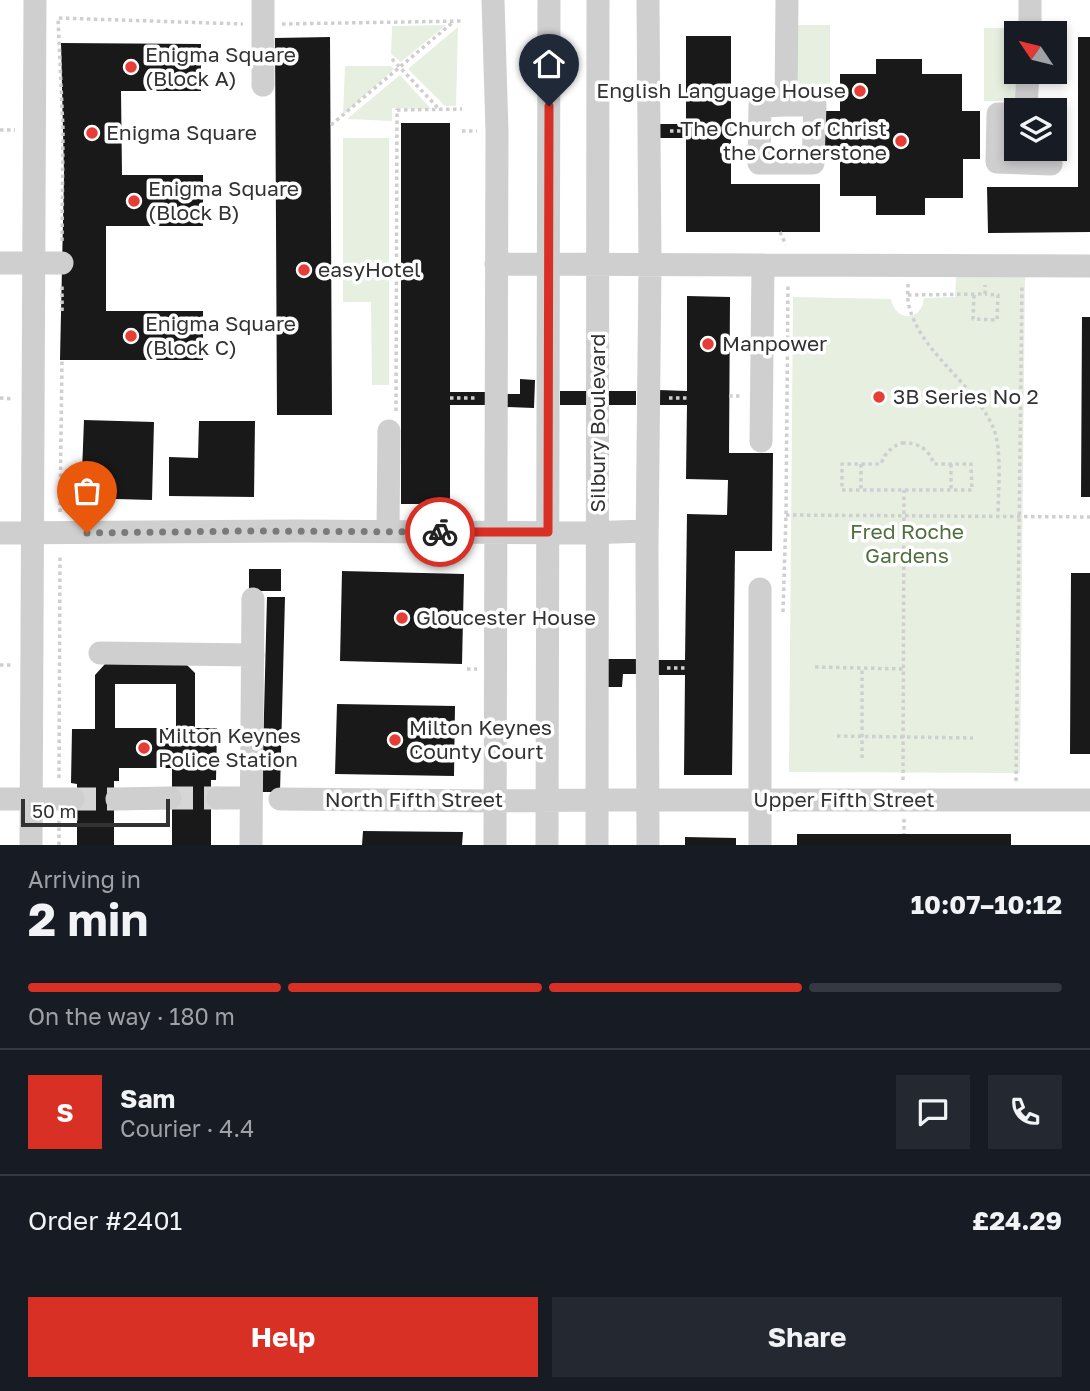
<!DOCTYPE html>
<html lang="en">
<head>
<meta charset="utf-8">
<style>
	body { margin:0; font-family:"Golos Text",sans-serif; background:#242831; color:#f1f3f6; height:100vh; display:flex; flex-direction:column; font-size:26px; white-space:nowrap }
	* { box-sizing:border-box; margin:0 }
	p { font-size:23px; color:#9ea1a6 }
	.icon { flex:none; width:38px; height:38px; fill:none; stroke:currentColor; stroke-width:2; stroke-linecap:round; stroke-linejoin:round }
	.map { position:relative; height:845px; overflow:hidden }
	.side { display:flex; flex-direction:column; background:#171b24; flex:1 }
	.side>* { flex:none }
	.needle { width:46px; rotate:305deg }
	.fabs { position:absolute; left:1004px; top:21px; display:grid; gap:14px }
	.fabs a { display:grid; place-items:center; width:63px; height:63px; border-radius:0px; background:#171b24; box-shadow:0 4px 10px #0003; font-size:35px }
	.scale { position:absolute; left:21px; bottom:18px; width:149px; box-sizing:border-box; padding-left:7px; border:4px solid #323232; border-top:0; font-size:19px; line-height:24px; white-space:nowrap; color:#323232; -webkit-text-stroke:5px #fff; paint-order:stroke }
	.pin { position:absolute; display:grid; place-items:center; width:60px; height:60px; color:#fff; margin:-72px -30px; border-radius:50% 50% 50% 0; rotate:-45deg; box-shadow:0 0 7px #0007 }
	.pin .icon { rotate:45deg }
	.courier { position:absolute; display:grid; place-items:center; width:70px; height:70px; margin:-35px; border:5px solid #d93025; border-radius:50%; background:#fff; color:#222; box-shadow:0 2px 9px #0007 }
	.overview em { font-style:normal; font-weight:700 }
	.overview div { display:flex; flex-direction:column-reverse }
	.overview { display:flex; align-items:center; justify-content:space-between; height:119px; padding:0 28px }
	h1 { font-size:46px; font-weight:700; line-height:52px }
	.bar { display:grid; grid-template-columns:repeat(4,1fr); gap:10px 7px; align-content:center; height:84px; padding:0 28px }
	.bar i { height:9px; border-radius:5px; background:#363941 }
	.bar .on { background:#d93025 }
	.bar p { grid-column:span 4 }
	.line { display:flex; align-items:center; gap:18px; padding:0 28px; border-top:2px solid #363941 }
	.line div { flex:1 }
	.round { display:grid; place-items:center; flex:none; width:74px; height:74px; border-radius:0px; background:#242831 }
	.button { display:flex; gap:14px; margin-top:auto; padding:14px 28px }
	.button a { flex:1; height:80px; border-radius:0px; background:#d93025; color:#fff; font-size:28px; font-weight:700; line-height:80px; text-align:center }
	.button a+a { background:#242831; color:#f1f3f6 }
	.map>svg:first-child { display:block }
	.green { fill:#e7efe1 }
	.building { fill:#191919; fill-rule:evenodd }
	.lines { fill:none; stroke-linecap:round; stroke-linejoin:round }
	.minor-tunnel { stroke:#d6d6d6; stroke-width:23; stroke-dasharray:23 11; stroke-linecap:butt }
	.path { stroke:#cfcfcf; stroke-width:3.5; stroke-dasharray:3.5 3.5; stroke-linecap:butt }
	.minor { stroke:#cfcfcf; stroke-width:23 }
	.done { stroke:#7a7a7a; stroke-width:7; stroke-dasharray:0 12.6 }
	.route { stroke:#d93025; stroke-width:9 }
	.poi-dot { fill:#e73d37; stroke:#fff; stroke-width:2.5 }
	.labels { text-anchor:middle; stroke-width:7; stroke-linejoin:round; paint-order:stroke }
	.poi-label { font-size:21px; fill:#323232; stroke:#fff; text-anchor:start }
	.street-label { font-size:21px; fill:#323232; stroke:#fff }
	.park-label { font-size:21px; fill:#506f3e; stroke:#fff }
</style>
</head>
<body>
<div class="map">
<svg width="1090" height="845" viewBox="0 0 1090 845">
	<rect width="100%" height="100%" fill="#fff"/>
	<path class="green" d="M446,25L401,62L391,54L392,26Z
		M793,25H830V98H793Z
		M458,27L456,106H445L408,69Z
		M984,28H1020V33H1017V72L1020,101H984Z
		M345,66H391L394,69L343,115Z
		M400,75L431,109L392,108V121L347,119Z
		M343,138H389V385H372L371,302H343Z
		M956,276H1025L1020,773L789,772L793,297L891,299C895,322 922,322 924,298L955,297Z"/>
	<path class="building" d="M686,36H731V184H820V232H686V138H657V124H686Z
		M330,37L332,415H277L275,38Z
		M1078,37H1090V232L988,233L987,187H1078Z
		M61,43L201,44V91H121L122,175H203V226H106V311H203V360H60L64,175Z
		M876,59H922V74H962V111H980V159H963V198H925V215H876V196H840V157H822V111H840V74H876Z
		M401,123H450V392H486V405H450V504H401Z
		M687,296L730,297L729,453H773L772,551H735L732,775H684L685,675H658V660H685L687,514L727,515L728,480L686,479L687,405H659V390L687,391Z
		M1082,317H1090V497H1081Z
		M520,379L535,380L534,408L506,407L507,394H520Z
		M560,391H587V405H560Z
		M608,391H636V405H608Z
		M84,420L154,422L152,500L81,498Z
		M199,421H255L254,497L169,496V457L198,458Z
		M249,569H281V591H249Z
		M342,571L464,574L462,664L340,661Z
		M1071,573H1090V754H1070Z
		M267,597H285L280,792H262Z
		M608,659H636V674H623L622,687H608Z
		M185,663L195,673V728H217L216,780H211V845H172V768H119V781H114V845H77V784L71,783L72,729H95V675L105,664ZM115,684H176V728H115Z
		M337,704L455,706L454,776L335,774Z
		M363,831L463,832L462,845H362Z
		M797,834H1011V845H797Z
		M685,837L736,838V845H685Z"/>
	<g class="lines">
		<path class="minor-tunnel" d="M170,798H218
			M73,799H117"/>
		<path class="path" d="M282,24L462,21
			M392,59L439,109
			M331,125L452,23
			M0,130H15
			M462,131H477
			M670,131H686
			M731,131H740
			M780,232L786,245
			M62,241L63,130L58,18L243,24
			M908,284C908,291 907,299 909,306C921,353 972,382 992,425C1003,446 998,492 998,516
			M908,295L985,294V285
			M974,295L973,319L997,320L998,295L985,294
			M62,311V284
			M729,396H740
			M0,398L13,399
			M450,398H476
			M669,398H687
			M396,411L397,110L462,109
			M902,443C918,442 929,449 934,464H971L972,490H842V464H881C885,453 891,447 902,443Z
			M861,464V489
			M951,464V490
			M60,512L62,360
			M786,515L1090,517
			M783,612L786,515L788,284
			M0,665H13
			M815,667L904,669
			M667,668H686
			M467,669H477
			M837,736L973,738
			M862,758V668
			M59,778L60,554
			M903,780L904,490
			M1016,781L1022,285
			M904,819V834
			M59,845V820"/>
		<path class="minor" d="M493,0L497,131L495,845
			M1030,33V0
			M263,85V0
			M786,105H815L813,163H759L760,106Z
			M786,105L787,0
			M1026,110L1028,72
			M1017,114H998L997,162L1051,164V149
			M0,263H62
			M496,264L1090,266
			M761,441L763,265
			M388,531L389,431
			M0,533L299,531L584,533L647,531
			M100,653L253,655
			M218,798H251
			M0,799H73
			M117,799L170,798
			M280,799L494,801L597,800H1090
			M31,845L35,0
			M251,845L253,599
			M547,845L549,0
			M597,845L598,0
			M648,845L647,548L650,265L648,0
			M760,845V589"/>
	</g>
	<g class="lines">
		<path class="done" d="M87,533L247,531L440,532"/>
		<path class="route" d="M440,532H548L549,106"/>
	</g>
	<g class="poi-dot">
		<circle cx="131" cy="67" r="7"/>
		<circle cx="860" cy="91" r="7"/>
		<circle cx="92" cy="133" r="7"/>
		<circle cx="901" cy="141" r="7"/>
		<circle cx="134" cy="201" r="7"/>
		<circle cx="304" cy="270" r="7"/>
		<circle cx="131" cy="336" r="7"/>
		<circle cx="708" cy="344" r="7"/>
		<circle cx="879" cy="397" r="7"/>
		<circle cx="402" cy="618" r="7"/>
		<circle cx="395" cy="740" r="7"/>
		<circle cx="144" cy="748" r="7"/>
	</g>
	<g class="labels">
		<g class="poi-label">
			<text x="145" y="62">Enigma Square<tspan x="145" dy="24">(Block A)</tspan></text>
			<text x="846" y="98" text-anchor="end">English Language House</text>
			<text x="887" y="136" text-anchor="end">The Church of Christ<tspan x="887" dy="24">the Cornerstone</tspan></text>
			<text x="106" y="140">Enigma Square</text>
			<text x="148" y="196">Enigma Square<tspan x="148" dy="24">(Block B)</tspan></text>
			<text x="318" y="277">easyHotel</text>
			<text x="145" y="331">Enigma Square<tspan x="145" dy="24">(Block C)</tspan></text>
			<text x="722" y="351">Manpower</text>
			<text x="893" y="404">3B Series No 2</text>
			<text x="416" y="625">Gloucester House</text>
			<text x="409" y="735">Milton Keynes<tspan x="409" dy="24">County Court</tspan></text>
			<text x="158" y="743">Milton Keynes<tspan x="158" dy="24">Police Station</tspan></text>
		</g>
		<g class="street-label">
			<text transform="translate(598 423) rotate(-90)" y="7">Silbury Boulevard</text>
			<text x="414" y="807">North Fifth Street</text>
			<text x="844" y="807">Upper Fifth Street</text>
		</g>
		<g class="park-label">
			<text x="907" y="539">Fred Roche<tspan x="907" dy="24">Gardens</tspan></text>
		</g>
	</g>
</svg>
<div class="fabs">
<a><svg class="needle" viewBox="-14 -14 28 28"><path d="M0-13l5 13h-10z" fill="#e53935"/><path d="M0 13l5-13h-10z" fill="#9ea1a6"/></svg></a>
<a><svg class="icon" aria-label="layers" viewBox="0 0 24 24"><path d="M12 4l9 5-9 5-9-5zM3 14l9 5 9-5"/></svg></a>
</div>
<div class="scale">50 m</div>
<div class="pin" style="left:87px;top:533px;background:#ea580c"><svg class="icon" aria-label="bag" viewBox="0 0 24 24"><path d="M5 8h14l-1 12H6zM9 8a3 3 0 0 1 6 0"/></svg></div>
<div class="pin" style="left:549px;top:106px;background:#1f2937"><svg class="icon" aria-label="home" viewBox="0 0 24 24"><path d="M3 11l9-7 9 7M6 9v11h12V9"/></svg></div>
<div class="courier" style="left:440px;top:532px"><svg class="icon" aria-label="bike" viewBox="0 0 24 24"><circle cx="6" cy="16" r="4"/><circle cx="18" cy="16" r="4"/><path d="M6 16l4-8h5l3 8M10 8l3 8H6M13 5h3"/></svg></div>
</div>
<section class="side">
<div class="overview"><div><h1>2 min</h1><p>Arriving in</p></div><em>10:07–10:12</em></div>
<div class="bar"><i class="on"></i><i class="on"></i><i class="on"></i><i></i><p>On the way · 180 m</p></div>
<div class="line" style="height:126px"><b class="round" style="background:#d93025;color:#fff">S</b><div><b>Sam</b><p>Courier · 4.4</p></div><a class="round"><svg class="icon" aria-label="chat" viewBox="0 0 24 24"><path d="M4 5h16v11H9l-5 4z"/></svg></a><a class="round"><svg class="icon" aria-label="phone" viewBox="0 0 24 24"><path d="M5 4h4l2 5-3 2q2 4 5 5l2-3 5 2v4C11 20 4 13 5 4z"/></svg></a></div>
<div class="line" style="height:91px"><div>Order #2401</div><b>£24.29</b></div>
<div class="button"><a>Help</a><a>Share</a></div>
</section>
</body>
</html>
